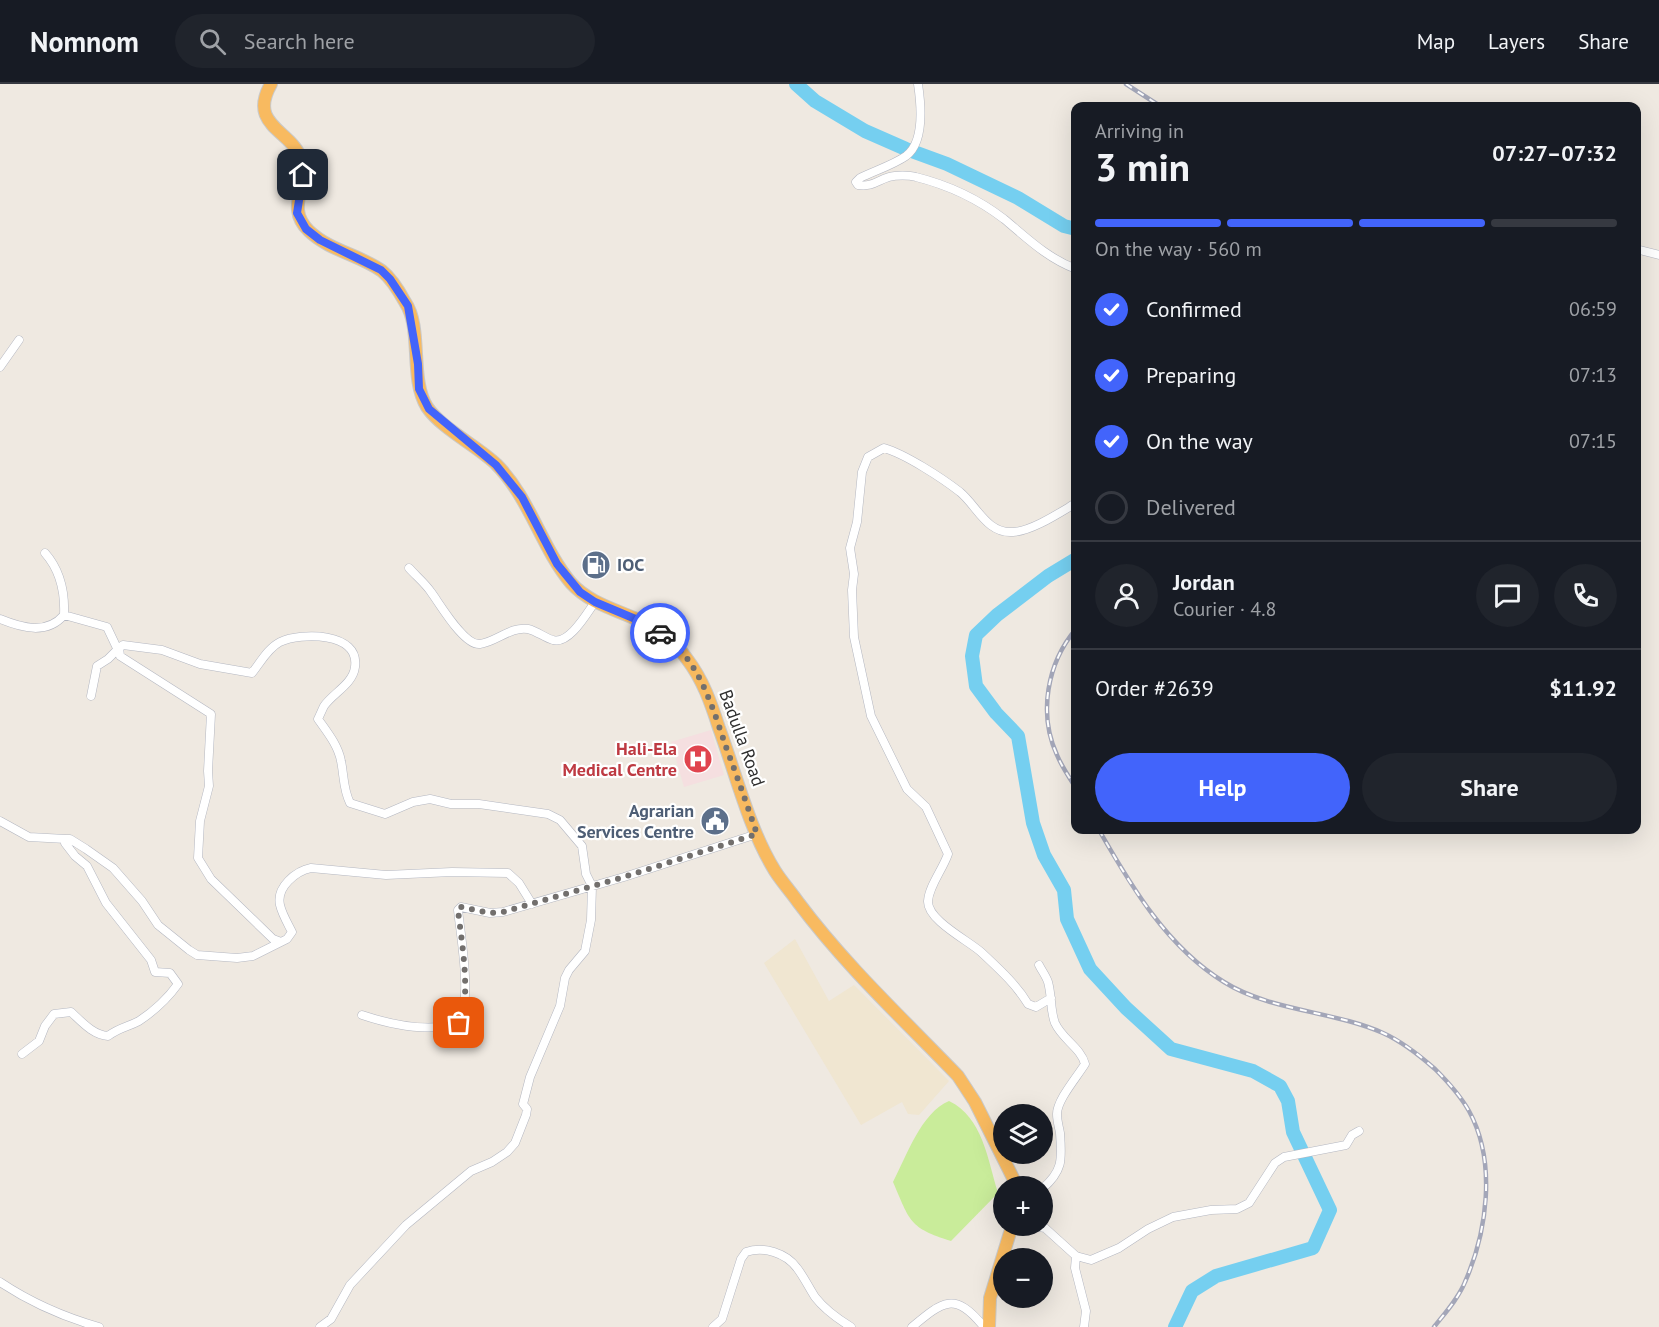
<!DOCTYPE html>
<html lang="en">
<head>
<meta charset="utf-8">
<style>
	body { margin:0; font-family:"PT Sans",sans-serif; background:#20242c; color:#f1f3f6; height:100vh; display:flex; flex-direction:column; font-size:22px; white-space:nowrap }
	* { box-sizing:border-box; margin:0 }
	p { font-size:20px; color:#9ea1a6 }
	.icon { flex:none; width:33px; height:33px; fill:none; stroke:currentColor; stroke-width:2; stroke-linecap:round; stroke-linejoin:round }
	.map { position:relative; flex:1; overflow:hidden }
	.side { position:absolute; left:1071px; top:18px; width:570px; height:732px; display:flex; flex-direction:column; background:#171b24; border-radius:12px; box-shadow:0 6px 24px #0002 }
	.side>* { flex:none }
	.tools { position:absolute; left:993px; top:1020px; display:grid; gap:12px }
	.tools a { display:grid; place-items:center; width:60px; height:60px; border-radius:50%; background:#171b24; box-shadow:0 6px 24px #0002; font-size:30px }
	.pin { position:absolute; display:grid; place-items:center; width:51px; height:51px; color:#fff; margin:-26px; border-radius:12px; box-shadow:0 3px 9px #0006 }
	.courier { position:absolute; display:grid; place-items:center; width:60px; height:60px; margin:-30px; border:4px solid #4264fb; border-radius:50%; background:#fff; color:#222; box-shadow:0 2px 8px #0007 }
	.head em { font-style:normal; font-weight:700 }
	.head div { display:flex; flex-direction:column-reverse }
	.head { display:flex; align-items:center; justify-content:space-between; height:102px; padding:0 24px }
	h1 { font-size:39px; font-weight:700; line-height:45px }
	.bar { display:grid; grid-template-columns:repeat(4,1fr); gap:9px 6px; align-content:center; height:72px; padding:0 24px }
	.bar i { height:8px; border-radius:4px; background:#363941 }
	.bar .on { background:#4264fb }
	.bar p { grid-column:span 4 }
	.line { display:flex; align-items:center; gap:15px; padding:0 24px; border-top:2px solid #363941 }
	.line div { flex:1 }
	.round { display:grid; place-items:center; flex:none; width:63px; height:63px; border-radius:32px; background:#20242c }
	ol { padding:0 24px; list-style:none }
	li { display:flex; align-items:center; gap:18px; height:66px }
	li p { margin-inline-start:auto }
	li .icon { padding:6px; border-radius:50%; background:#4264fb; color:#fff; stroke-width:4 }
	li:last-child { color:#9ea1a6 }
	li i { width:33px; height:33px; border:3px solid #363941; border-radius:50% }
	.cta { display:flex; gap:12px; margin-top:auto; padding:12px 24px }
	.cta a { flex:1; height:69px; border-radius:36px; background:#4264fb; color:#fff; font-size:24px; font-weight:700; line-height:69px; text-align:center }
	.cta a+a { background:#20242c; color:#f1f3f6 }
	header { display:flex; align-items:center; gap:36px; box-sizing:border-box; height:84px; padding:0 30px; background:#171b24; border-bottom:2px solid #363941 }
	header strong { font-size:28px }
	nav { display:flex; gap:33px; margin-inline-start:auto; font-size:21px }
	.search { width:420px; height:54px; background:#20242c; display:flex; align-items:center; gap:15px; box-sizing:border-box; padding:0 21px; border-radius:33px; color:#9ea1a6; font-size:22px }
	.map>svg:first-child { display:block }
	.education { fill:#f0e6d1 }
	.medical { fill:#f5dfe0 }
	.pitch { fill:#c9ec9a }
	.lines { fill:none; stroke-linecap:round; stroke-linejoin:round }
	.river { stroke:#75cff0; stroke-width:14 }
	.minor-casing { stroke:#b4b7c1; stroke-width:9 }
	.trunk-casing { stroke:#c9c9c9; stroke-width:14 }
	.minor { stroke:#fff; stroke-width:8 }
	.trunk { stroke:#f8ba60; stroke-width:12 }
	.rail-casing { stroke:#a3a6b8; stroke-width:4.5 }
	.rail { stroke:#fff; stroke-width:2; stroke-dasharray:7; stroke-linecap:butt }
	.done { stroke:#726f6d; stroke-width:6; stroke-dasharray:0 10.8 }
	.route { stroke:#4264fb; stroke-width:8 }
	.labels { text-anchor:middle; stroke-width:4.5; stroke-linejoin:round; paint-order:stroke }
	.service-label { font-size:18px; font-weight:bold; fill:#4e5e75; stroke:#fff; text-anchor:start }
	.street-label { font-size:18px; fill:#2e2e2e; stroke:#fff }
	.health-label { font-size:18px; font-weight:bold; fill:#be3a42; stroke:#fff; text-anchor:end }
</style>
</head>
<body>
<header>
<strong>Nomnom</strong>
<div class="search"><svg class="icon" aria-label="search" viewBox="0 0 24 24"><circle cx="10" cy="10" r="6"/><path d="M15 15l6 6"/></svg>Search here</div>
<nav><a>Map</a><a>Layers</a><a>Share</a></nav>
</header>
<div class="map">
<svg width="1659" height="1243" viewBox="0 0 1659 1243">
	<rect width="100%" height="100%" fill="#efe9e1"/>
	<path class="education" d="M795,855L829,917L854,901L949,997L919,1031L908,1030L902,1018L861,1041L764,879Z"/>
	<path class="medical" d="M711,646L724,691L684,703L671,658Z"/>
	<path class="pitch" d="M949,1017C983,1033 988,1077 998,1109L951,1157C909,1144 910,1137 893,1098C907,1071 921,1029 949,1017Z"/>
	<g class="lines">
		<path class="river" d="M796,0L815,17L865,47L906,65L947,80L1018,114L1064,142L1076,145
			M1076,475L1048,492L997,531L976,551L972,572L976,602L996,629L1018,652L1033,739L1044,771L1064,806L1067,835L1090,885L1126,924L1171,965L1253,987L1280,1002L1288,1017L1293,1048L1330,1126L1313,1164L1216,1192L1192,1207L1175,1243"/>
		<g class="minor-casing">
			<path id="minor" d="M918,0C921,20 925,58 906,72C893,81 874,87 860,94L856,98L858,101C873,103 876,97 889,93C896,91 909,91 916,93C948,101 978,115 1004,135C1027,154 1047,174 1076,185
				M1636,165L1659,171
				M0,283L19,256
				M45,469C60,486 65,509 64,531L107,543L116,562L119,564L108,575L97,582L91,612
				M409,484C416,492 425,499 431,508C440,520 464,562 480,560C496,558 511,542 528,545C537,547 545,554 553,556C569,561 587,529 595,518
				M0,535C22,544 47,551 64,531
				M0,737L29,753L66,755
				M1039,881C1042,887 1046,892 1048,898C1052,912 1050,926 1055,939C1062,955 1081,964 1085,980C1077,993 1057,1016 1057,1030C1057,1037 1059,1043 1060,1049C1062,1076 1063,1087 1042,1105
				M1051,914L1036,923L1028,920C1016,900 998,884 981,868C969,857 927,836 928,817C929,802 943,785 948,770L926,723L907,705L871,632L854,553L852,506L854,490L850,464L857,438L862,388L868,373L884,364C905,370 942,394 960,408C977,422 987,450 1013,448C1032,447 1059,429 1076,419
				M362,931C392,941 429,949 459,939C472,915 461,854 458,826L461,823L490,829L503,828L624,793L757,750
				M22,970L39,957L45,942L54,930L71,928C82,938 93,951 108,952C120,943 128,943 139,937C154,927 168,914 178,900L170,889L155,888L151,876L106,819L87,782L75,772L65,759L66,755H70L86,765L113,784L142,817L158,841L189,866L197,871L237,874L253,872L281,858
				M1034,1142L1045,1144L1076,1172L1091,1176L1119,1164L1148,1145L1173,1133L1211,1126L1237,1125L1249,1119L1275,1079L1284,1073L1346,1061L1352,1051L1359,1047
				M1076,1172L1075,1184L1086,1227L1084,1243
				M0,1198C30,1218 64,1233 99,1243
				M320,1243L331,1235L350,1201L406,1141L471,1087L492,1078L507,1068L515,1059L526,1031L527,1025L523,1020L530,993L560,922L565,894L569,886L585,867L591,836L592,802L586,790L582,762L560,736L548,730L479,720H451L430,715L413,718L385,730L350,719C343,705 344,691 341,677C338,661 327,648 318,635C320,631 322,626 324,622C333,609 353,600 355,583C360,548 301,548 280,558C268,564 260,579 252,589L200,580L162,566L123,561L119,564L120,572L211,630L208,687L209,702L200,737L198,774L211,795L273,855L281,858L287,855L292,848C288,840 282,830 280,821C276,803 296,787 311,784L386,791L452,788L508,789L519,799L532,820
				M713,1243L722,1235L741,1175L746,1168C764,1162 786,1169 797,1184C804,1193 809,1204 815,1213C825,1226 838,1235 851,1243
				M912,1243C943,1217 955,1207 984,1243"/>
		</g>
		<g class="trunk-casing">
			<path id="trunk" d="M271,0C247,42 292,46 301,75C310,101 284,123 309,147C330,167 360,171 382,187C392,195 399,207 405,218C423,244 409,294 427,323C441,344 477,362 496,380C530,414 541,463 571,499C590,520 618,526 643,538C660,547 676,559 687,575C703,596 711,619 719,644C736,690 749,745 775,787C782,798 791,808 798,818C845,881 903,935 958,992L975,1018L1017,1102
				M989,1243L990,1214L1012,1142"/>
		</g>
		<use href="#minor" class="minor"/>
		<use href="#trunk" class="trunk"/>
		<g class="rail-casing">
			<path id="rail" d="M1126,0L1160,22
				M1076,545C1047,579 1038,630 1057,671C1062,683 1069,693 1076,704
				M1099,746C1131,802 1167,863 1224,898C1270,927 1334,927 1383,949C1403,958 1419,971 1435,985C1448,998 1460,1011 1469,1027C1497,1078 1487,1148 1465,1198C1458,1215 1445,1229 1434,1243"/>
		</g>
		<use href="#rail" class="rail"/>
	</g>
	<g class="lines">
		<path class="done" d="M459,939C472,915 461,854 458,826L461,823L490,829L503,828L624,793L757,750C747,721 737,692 726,663C712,622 699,574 660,549"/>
		<path class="route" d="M303,91L297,129L306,145L320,156L381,186L390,195L408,222L418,280L419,305L429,325L496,381L522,413L557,480L580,508L595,518L645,539L660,549"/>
	</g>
	<defs>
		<g id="fuel-disc" transform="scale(1.5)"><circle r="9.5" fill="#5c6f8a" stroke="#fff"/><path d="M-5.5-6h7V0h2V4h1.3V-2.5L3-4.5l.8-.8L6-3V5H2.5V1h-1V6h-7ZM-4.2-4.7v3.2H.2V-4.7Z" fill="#fff"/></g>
		<g id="hospital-disc" transform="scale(1.5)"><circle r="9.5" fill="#e0444e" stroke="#fff"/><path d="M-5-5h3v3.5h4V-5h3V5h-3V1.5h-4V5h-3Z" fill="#fff"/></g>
		<g id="civic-disc" transform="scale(1.5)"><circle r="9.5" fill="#5c6f8a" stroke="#fff"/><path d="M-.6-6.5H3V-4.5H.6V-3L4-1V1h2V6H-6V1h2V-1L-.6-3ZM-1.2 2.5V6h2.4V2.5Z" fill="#fff"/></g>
	</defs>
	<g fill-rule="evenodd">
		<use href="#fuel-disc" x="596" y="481"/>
		<use href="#hospital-disc" x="698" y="675"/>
		<use href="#civic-disc" x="715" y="737"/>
	</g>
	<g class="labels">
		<g class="service-label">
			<text x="617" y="487">IOC</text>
			<text x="694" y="733" text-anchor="end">Agrarian<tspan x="694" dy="21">Services Centre</tspan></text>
		</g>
		<g class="street-label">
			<text transform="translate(742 654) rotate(70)" y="6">Badulla Road</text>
		</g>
		<g class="health-label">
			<text x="677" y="671">Hali-Ela<tspan x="677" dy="21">Medical Centre</tspan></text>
		</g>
	</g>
</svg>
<div class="tools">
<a><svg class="icon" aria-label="layers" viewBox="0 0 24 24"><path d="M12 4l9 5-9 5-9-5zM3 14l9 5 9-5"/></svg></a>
<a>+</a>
<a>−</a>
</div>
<div class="pin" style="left:459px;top:939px;background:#ea580c"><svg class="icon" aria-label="bag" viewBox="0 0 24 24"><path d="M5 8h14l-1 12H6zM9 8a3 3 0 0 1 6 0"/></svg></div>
<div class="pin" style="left:303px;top:91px;background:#1f2937"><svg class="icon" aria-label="home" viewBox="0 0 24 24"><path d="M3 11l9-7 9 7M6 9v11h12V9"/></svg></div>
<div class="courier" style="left:660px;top:549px"><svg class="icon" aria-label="car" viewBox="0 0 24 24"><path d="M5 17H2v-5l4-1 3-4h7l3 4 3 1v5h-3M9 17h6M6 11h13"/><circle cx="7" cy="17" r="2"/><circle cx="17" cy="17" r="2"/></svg></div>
<section class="side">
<div class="head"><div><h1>3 min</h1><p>Arriving in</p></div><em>07:27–07:32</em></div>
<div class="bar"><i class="on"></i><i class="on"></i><i class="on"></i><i></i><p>On the way · 560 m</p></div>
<ol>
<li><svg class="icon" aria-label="check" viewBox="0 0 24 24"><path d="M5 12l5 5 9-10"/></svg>Confirmed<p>06:59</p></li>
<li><svg class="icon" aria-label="check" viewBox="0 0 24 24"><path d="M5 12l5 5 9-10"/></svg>Preparing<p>07:13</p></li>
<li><svg class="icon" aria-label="check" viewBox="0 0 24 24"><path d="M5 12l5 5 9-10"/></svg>On the way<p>07:15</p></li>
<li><i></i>Delivered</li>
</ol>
<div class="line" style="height:108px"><a class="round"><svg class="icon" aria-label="person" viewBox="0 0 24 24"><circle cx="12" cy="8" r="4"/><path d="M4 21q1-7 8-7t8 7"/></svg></a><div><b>Jordan</b><p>Courier · 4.8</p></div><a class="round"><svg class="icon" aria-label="chat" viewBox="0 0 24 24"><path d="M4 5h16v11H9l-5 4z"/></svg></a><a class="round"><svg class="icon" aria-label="phone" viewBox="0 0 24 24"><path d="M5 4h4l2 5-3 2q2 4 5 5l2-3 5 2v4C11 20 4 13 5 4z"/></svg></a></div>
<div class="line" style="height:78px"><div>Order #2639</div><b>$11.92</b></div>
<div class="cta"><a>Help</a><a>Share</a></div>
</section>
</div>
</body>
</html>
